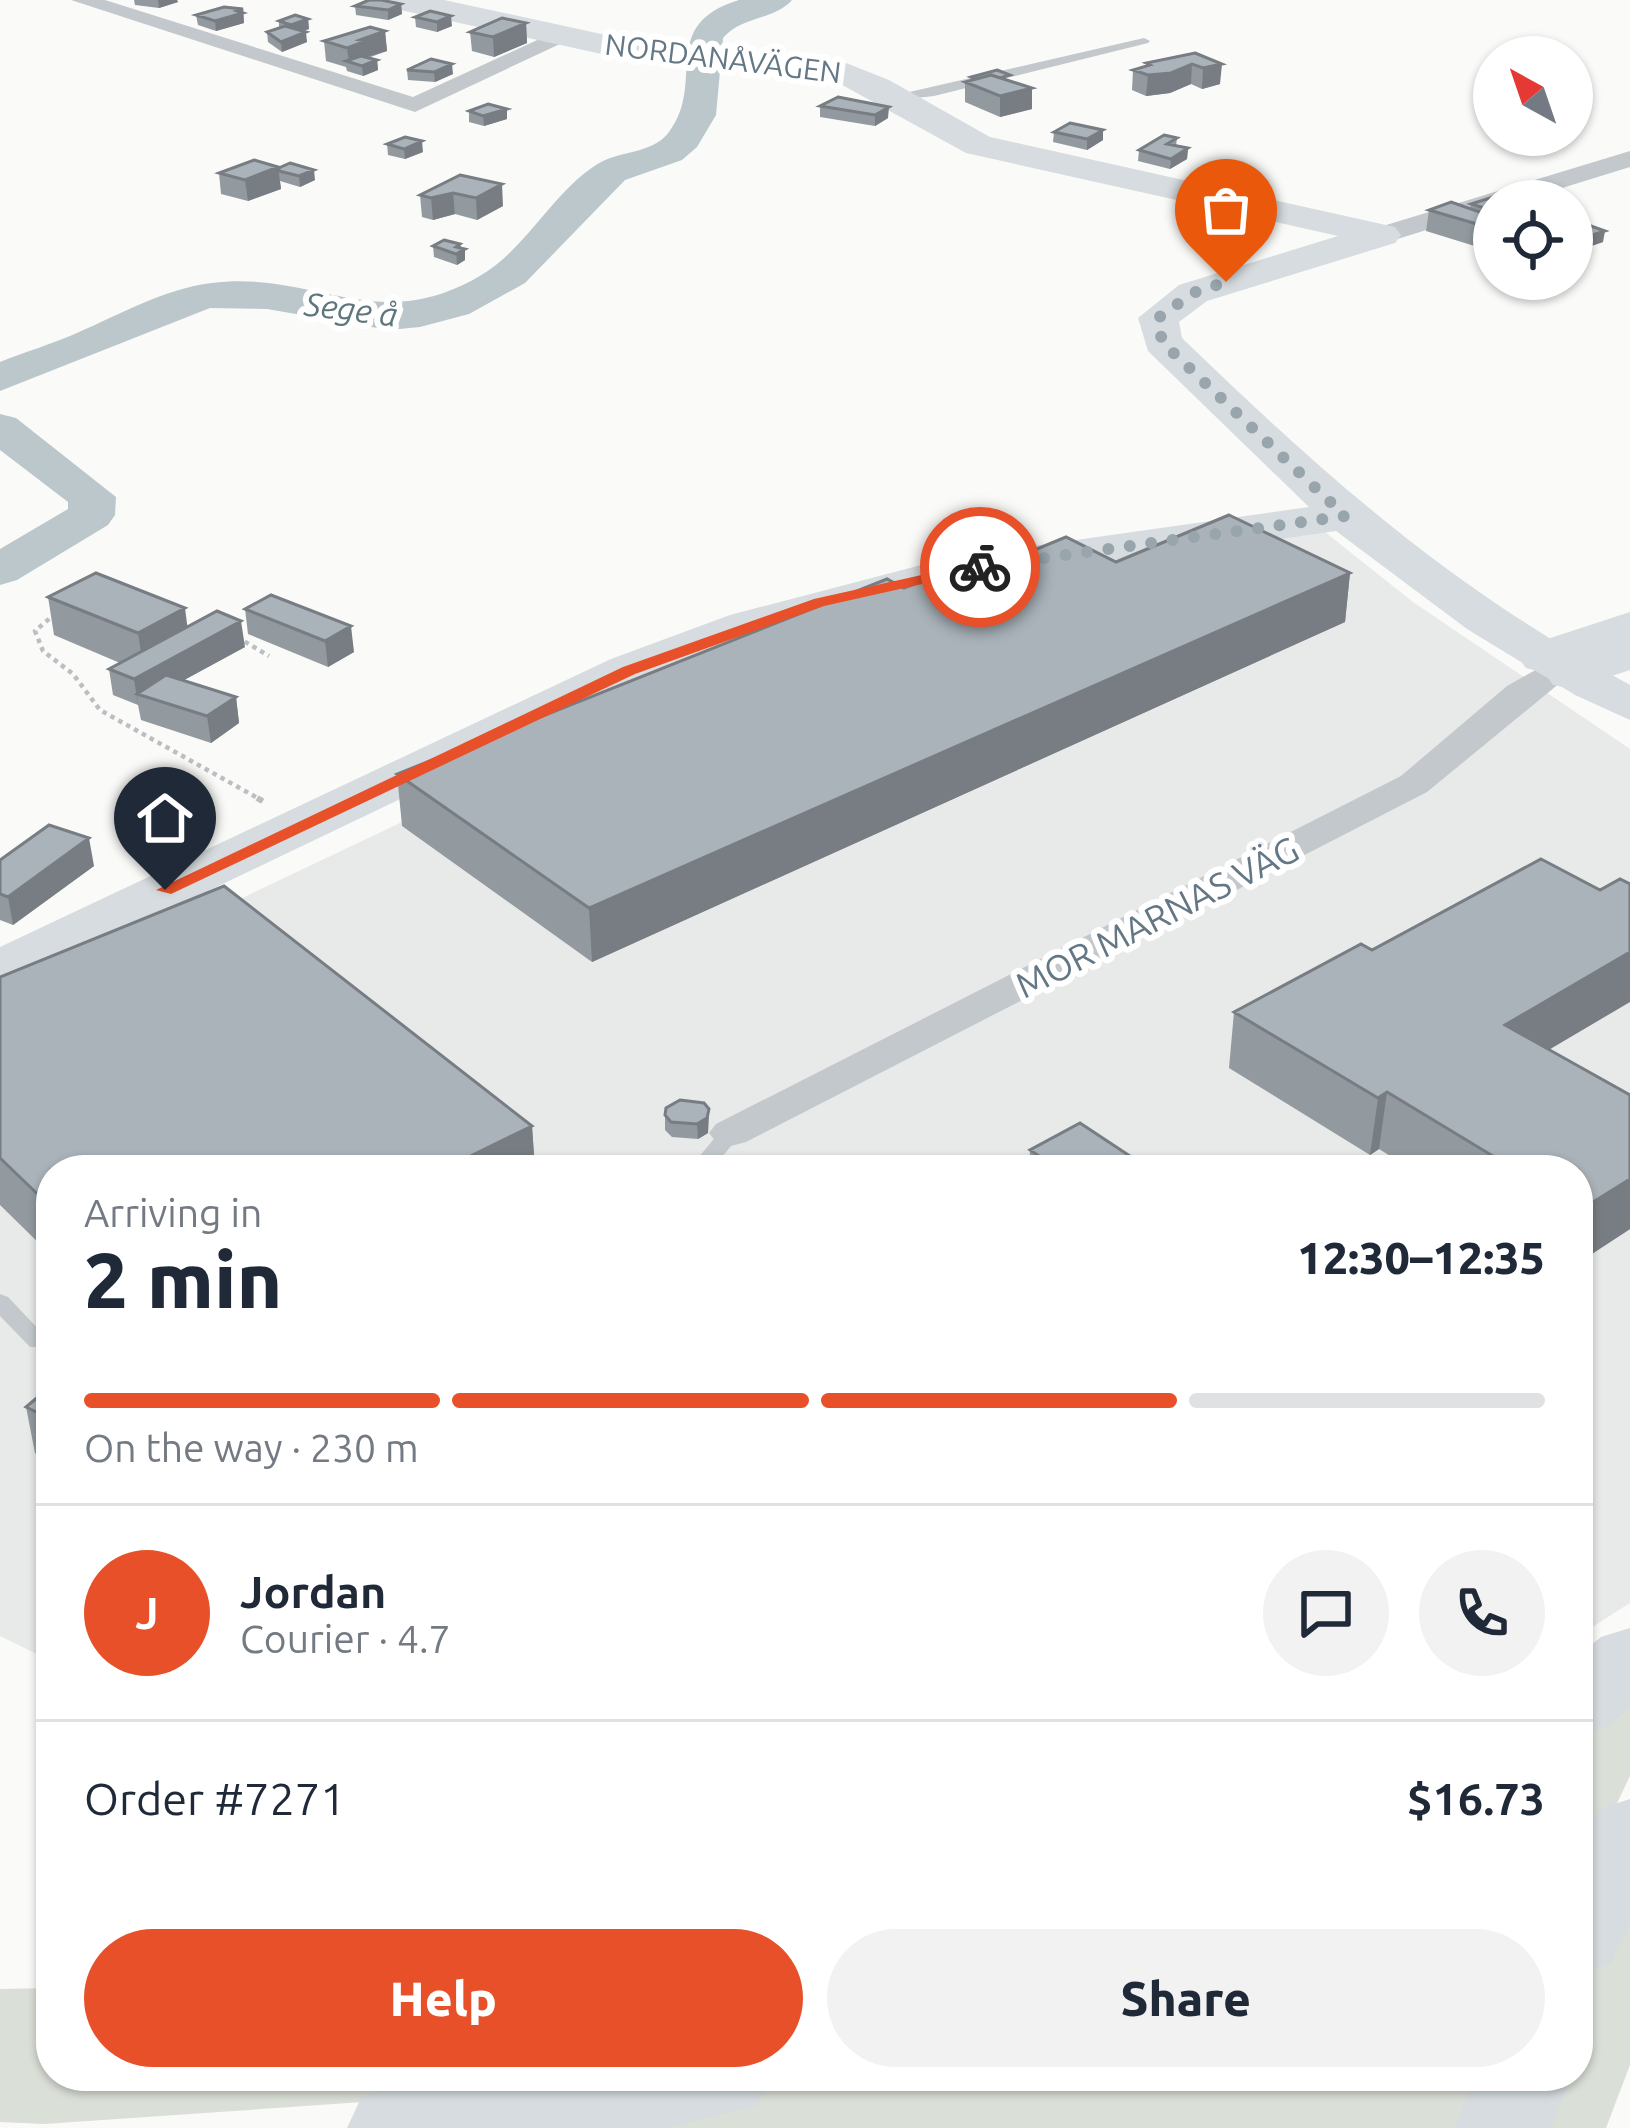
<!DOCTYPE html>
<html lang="en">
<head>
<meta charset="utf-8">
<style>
	body { margin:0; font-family:Ubuntu,sans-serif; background:#f2f2f3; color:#1f2937; height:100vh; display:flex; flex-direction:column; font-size:45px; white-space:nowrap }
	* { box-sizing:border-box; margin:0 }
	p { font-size:39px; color:#747a83 }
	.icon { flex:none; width:66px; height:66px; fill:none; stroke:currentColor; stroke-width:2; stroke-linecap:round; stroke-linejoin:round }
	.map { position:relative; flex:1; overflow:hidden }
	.drawer { position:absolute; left:36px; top:1155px; width:1557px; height:936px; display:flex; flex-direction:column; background:#fff; border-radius:48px; box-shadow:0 3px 9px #0004 }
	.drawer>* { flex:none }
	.needle { width:78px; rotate:320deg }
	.controls { position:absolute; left:1473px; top:36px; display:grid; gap:24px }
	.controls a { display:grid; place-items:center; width:120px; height:120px; border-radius:50%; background:#fff; box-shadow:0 3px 9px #0004; font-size:60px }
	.pin { position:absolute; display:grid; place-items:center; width:102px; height:102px; color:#fff; margin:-123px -51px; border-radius:50% 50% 50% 0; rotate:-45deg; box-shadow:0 0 12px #0007 }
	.pin .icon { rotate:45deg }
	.courier { position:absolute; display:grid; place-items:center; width:120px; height:120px; margin:-60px; border:9px solid #e85029; border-radius:50%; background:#fff; color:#222; box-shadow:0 3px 15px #0007 }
	.head em { font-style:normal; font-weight:800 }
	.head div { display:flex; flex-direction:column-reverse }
	.head { display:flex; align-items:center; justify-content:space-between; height:204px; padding:0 48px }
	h1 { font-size:78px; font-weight:800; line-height:90px }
	.bar { display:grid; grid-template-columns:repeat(4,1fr); gap:18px 12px; align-content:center; height:144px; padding:0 48px }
	.bar i { height:15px; border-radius:9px; background:#e0e1e3 }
	.bar .selected { background:#e85029 }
	.bar p { grid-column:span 4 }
	.line { display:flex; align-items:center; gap:30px; padding:0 48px; border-top:3px solid #e0e1e3 }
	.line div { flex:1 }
	.round { display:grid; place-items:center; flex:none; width:126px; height:126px; border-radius:63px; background:#f2f2f3 }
	.action { display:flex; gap:24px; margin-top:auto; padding:24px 48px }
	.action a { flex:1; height:138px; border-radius:72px; background:#e85029; color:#fff; font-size:48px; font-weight:800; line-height:138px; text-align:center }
	.action a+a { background:#f2f2f3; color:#1f2937 }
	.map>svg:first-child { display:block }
	.built { fill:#e8e9e9 }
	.green { fill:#dadfd7 }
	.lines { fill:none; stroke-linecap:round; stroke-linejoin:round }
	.river { fill:#bbc7cb; fill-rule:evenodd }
	.path-far1 { stroke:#bbbfc2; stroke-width:4.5; stroke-dasharray:4.5 4.5; stroke-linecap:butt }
	.path { stroke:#bbbfc2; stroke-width:6; stroke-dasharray:6 6; stroke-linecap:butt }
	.lane { fill:#c3c8cc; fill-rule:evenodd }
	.street { fill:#c3c8cc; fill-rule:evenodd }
	.secondary { fill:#d6dcdf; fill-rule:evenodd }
	.primary { fill:#d6dcdf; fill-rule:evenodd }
	.highway { fill:#d6dcdf; fill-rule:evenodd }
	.wall { fill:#929aa0 }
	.shaded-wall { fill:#777d82 }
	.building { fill:#aab3ba; stroke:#777d82; stroke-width:3 }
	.route { fill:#e85029 }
	.done { stroke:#98a5ad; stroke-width:12; stroke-dasharray:0 21.6 }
	.labels { text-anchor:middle; stroke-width:12; stroke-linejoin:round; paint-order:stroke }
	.far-street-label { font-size:30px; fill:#647784; stroke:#fff }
	.far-water-label { font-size:33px; font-style:italic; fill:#5f767d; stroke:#fff }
	.street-label { font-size:36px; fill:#647784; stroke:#fff }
</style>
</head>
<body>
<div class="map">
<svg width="1630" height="2128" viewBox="0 0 1630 2128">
	<rect width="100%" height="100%" fill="#fafaf8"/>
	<path class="built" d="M1320,528L1413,602L1630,749V1603L1578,1636V1170H51V1661L0,1636V1013L779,643Z"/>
	<path class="green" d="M1630,1687V1776L1578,1885V1729Z
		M1630,1883V2065L1606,2128H1531L1551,2076H1578V2003Z
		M51,1988V2076H590L479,2094L44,2124L0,2122V1989Z
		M823,2076H1496L1475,2128H571Z"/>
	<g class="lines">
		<path class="river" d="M739,0H792C775,20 741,16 723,38L716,115L697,147L682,160L625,180L525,283L469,314L420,327L389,330L267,309L210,308L0,391V362C25,352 52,344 77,333C121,314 163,289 212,283C313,270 376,336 478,277C526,250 550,195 596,165C618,150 652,155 669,132C707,82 657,25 739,0Z
			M0,414L16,418L116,497L115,515L108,525L17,580L0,585V549L68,509V502L0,450Z"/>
		<path class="path-far1" d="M56,613L35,631L43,651L73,674L100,710L263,801
			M237,637L269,656"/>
		<path class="path" d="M257,798L266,803"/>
		<path class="lane" d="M1144,38L1150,41L1148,43L934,96L898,100L892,96Z
			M731,1126L742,1133L711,1170H688L723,1128Z
			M0,1294L8,1297L46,1337L50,1342L46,1347H30L0,1316Z"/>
		<path class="street" d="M71,0H105L413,97L557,31L565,29L577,36L415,112Z
			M1630,151V167L1520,201H1494V209L1391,241L1382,243L1369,235L1373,229Z
			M1560,656L1572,659L1577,666L1572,673L1427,792L746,1142L731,1146L716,1142L709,1133L716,1124L1401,776L1507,686Z"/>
		<path class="secondary" d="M384,0H444L629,40L841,61L889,80L990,137L1395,227L1401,235L1395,243L1207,301L1179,322L1182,338C1328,479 1450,587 1630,685V720L1575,695L1467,629L1336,531L950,586L764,635L647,681L20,981L0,986V947L611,659L730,615L948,558L1309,507L1148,351L1138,318L1179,285L1338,236L966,153L835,81L629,60L400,10Z"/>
		<path class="primary" d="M1630,612V646L1545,673L1526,668L1518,657L1526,646Z"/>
		<path class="highway" d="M1630,635V670L1572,689L1553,685L1545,673L1553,661Z
			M1630,1628V1707L1608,1727L1578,1736V1656L1601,1637Z
			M1630,1799V1925L1610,1964L1578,1975V1849L1599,1809Z
			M469,2076H771L757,2105L666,2128H347L361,2098L395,2086Z
			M1475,2076H1571L1551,2128H1455Z"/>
	</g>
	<path class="wall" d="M134,0H177L178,2L159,8L135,5Z
		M401,4L402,14L388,20L356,15L355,6Z
		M243,9L244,23L216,31L198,25L196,15Z
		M415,17L452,26L437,32L416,27Z
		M308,19L309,29L303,31L307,42L282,52L268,42L267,32L279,28V21Z
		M526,23L527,43L494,57L472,51L470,32Z
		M385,31L387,51L368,58L377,60L378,70L363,76L347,71L346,67L326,61L324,41Z
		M1195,53L1220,84L1202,89L1191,84L1170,93L1146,96L1132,90L1133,70L1146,66V63Z
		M407,70L453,74L435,82L408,80Z
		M971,77L1010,81L1032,109L1000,117L965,102V82L971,80Z
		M820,106L888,118L875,126L820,117Z
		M507,109V119L484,126L469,122V111Z
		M1054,132L1103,140L1087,150L1053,142Z
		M1177,138L1176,146L1188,148L1187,159L1170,169L1138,161L1139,150Z
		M387,144L423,152L405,159L388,155Z
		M254,160L315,180L300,187L280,181L281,189L248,201L221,194L219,173Z
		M460,175L503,206L477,220L455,214L433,220L422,217L420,195Z
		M1494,201V252L1426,231L1429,210L1470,209L1471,204Z
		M1572,220L1603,242L1588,247L1572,242Z
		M460,244L461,248L465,249V260L457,265L434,257L433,246Z
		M1116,562L1350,573L1345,622L592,962L402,826L397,774L904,588L991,568Z
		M48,597L188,627L245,647L184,680L236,697L239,723L211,743L141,720L138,705L113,695L109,669L120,663L54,635Z
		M245,609L354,652L328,667L248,634Z
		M0,860L94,866L13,925L0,920Z
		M0,977L532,1126L535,1170H51V1255L0,1205Z
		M1234,1012L1549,1050L1630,1095V1229L1578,1263V1170H1413L1379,1149L1370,1155L1229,1068Z
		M709,1109L708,1133L698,1139L672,1137L665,1130V1115Z
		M1030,1150L1151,1170H1029Z
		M51,1386V1461L35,1453L26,1407Z"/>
	<path class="shaded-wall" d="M158,0H177L178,2L159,8Z
		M401,4L402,14L388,20V10Z
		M243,9L244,23L216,31L215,21Z
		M451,16L452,26L437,32V22Z
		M308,19L309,29L292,35L291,25Z
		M526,23L527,43L494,57L493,37Z
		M385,31L387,51L349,62L347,48L360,40Z
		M306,32L307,42L282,52L281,42Z
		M377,60L378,70L363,76L362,66Z
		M452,64L453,74L435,82L434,72Z
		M1192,64L1191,84L1170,93L1146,96L1148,75Z
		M1222,64L1220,84L1202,89L1203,68Z
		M1032,88V109L1000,117V96Z
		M889,107L888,118L875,126V115Z
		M507,109V119L484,126L483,116Z
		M1103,130V140L1087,150V139Z
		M422,141L423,152L405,159L404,149Z
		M1188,148L1187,159L1170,169L1171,159Z
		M278,167L281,189L248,201L245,180Z
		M314,170L315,180L300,187L299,176Z
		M502,184L503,206L477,220L476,198Z
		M453,193L455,214L433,220L431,198Z
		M1605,231L1603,242L1588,247L1589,236Z
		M460,244L461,251L465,249V260L457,265L456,247Z
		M1350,573L1345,622L592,962L589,908Z
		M185,608L190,647L144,672L138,633Z
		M241,621L245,647L151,698L137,694L138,705L134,679Z
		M351,626L354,652L328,667L325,641Z
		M236,697L239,723L211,743L207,716Z
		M89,838L94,866L13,925L8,897Z
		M1630,952V1002L1496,1081L1505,1025Z
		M1387,1092L1379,1149L1370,1155L1378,1098Z
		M709,1109L708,1133L698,1139L697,1124Z
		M532,1126L535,1170H442Z
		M1630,1179V1229L1578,1263V1230L1582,1209Z"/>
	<path class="building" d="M369,0H381L401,4L388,10L355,6Z
		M224,7L243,9L237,11L243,13L215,21L196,15Z
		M430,11L451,16L437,22L415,17Z
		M295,15L308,19L291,25L279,21Z
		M502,18L526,23L493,37L470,32Z
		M285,26L306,32L281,42L267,32Z
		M370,27L385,31L360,40L366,41L347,48L324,41Z
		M1195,53L1222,64L1203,68L1192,64L1171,73L1148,75L1133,70L1150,65L1146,63Z
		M361,56L377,60L362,66L346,61Z
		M431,59L452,64L434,72L407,70Z
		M997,70L1010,75L1000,78L991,75L976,79L971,77Z
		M991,75L1032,88L1000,96L965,82Z
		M838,97L889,107L875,115L820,106Z
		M488,104L507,109L483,116L469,111Z
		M1070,123L1103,130L1087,139L1054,132Z
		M1164,135L1177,138L1167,144L1188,148L1171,159L1139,150Z
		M405,137L422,141L404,149L387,144Z
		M254,160L278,167L245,180L219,173Z
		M290,163L314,170L299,176L279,171V168Z
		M460,175L502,184L476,198L453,193L431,198L420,195Z
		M1496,196L1510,201H1494V211L1471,204Z
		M1451,202L1494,217V229L1429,210Z
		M1572,220H1574L1605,231L1589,236L1572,230Z
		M444,240L460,244L456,247L465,249L456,254L433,246Z
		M1229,515L1350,573L589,908L397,774L887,579L904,588L976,560L991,568L1066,537L1116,562Z
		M96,573L185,608L138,633L48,597Z
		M271,595L351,626L325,641L245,609Z
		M217,611L241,621L134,679L109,669Z
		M166,675L236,697L207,716L137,694Z
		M49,825L89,838L8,897L0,894V860Z
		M1541,859L1600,890L1620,879L1630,884V952L1505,1025L1630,1095V1179L1582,1209L1578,1207V1170H1516L1387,1092L1378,1098L1234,1012L1361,944L1372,950Z
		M224,886L532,1126L442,1170H51V1207L0,1158V977Z
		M680,1100L704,1103L709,1109L707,1118L697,1124L671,1122L665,1115L666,1108Z
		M1080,1123L1151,1170H1060L1030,1150Z
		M51,1386V1419L26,1407Z"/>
	<path class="route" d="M980,562L988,567L985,570L824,606L635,674L171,894L156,890L623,667L814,599Z"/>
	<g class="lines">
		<path class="done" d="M980,567L1345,516L1162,342L1158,318L1193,293L1226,282"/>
	</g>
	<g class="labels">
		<g class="far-street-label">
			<text transform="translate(723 59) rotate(7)" y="10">NORDANÅVÄGEN</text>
		</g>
		<g class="far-water-label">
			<text transform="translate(351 309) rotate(7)" y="12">Sege å</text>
		</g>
		<g class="street-label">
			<text transform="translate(1157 917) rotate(-27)" y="13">MOR MARNAS VÄG</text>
		</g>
	</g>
</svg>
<div class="controls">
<a><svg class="needle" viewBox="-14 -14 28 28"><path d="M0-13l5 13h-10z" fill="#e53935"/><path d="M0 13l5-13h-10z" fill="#747a83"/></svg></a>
<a><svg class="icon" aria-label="locate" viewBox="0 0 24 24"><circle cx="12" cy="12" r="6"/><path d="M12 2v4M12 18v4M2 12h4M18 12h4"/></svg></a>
</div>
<div class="pin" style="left:1226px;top:282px;background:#ea580c"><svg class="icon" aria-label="bag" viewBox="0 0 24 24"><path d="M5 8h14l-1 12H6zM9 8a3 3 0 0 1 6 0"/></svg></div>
<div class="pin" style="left:165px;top:890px;background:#1f2937"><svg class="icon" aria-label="home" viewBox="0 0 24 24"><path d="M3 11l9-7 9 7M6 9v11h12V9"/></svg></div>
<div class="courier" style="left:980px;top:567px"><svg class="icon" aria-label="bike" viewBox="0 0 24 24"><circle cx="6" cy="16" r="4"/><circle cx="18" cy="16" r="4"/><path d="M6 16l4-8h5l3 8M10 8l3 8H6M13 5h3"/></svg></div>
<section class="drawer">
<div class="head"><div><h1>2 min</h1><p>Arriving in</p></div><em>12:30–12:35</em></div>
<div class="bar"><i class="selected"></i><i class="selected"></i><i class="selected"></i><i></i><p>On the way · 230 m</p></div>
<div class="line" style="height:216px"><b class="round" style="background:#e85029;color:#fff">J</b><div><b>Jordan</b><p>Courier · 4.7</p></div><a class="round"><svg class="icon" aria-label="chat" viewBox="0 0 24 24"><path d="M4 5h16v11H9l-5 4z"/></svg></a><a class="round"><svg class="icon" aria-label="phone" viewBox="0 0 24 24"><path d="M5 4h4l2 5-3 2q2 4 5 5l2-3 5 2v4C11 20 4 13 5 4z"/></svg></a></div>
<div class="line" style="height:156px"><div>Order #7271</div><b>$16.73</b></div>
<div class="action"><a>Help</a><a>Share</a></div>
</section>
</div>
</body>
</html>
